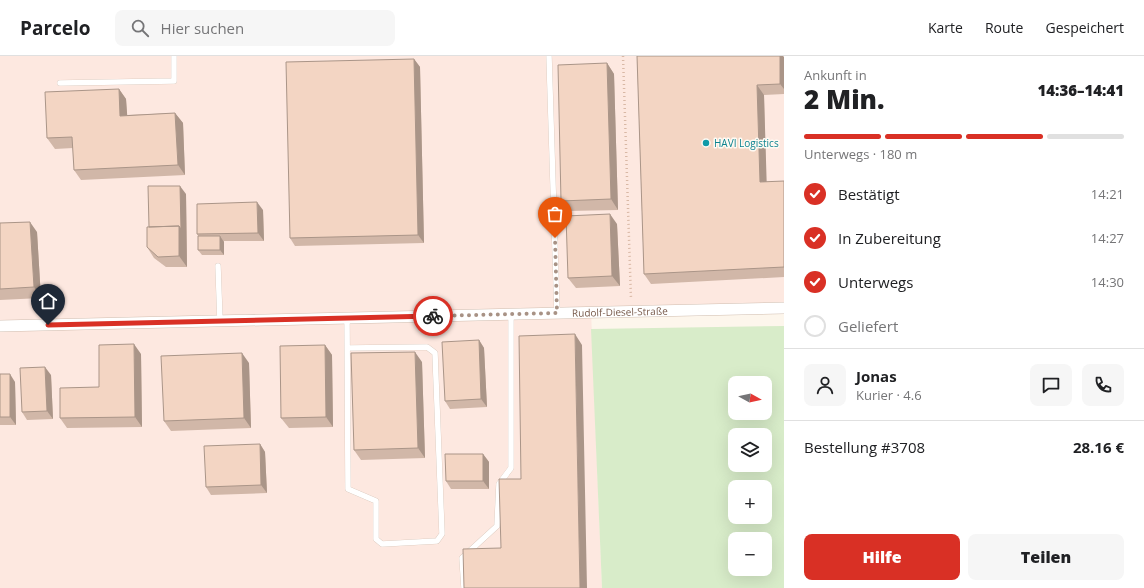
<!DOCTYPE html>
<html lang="de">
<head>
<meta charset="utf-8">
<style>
	body { margin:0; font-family:"Open Sans",sans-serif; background:#f6f6f6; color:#202124; height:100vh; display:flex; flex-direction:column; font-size:15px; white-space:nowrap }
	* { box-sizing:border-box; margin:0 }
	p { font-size:13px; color:#757577 }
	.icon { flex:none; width:22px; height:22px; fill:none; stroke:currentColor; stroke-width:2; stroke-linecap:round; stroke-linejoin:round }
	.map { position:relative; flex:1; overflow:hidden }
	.sheet { display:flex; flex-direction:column; background:#fff; width:360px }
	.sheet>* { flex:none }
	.needle { width:26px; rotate:98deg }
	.tools { position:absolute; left:728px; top:320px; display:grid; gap:8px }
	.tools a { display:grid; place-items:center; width:44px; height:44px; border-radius:8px; background:#fff; box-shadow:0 4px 16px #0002; font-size:20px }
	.pin { position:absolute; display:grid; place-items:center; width:34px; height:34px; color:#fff; margin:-41px -17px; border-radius:50% 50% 50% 0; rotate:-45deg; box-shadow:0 0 4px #0007 }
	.pin .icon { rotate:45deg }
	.courier { position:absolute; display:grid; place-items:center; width:40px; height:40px; margin:-20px; border:3px solid #d93025; border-radius:50%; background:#fff; color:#222; box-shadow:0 1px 5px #0007 }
	.overview em { font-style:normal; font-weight:800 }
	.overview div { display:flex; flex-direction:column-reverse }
	.overview { display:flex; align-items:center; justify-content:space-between; height:68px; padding:0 20px }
	h1 { font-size:26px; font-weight:800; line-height:30px }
	.bar { display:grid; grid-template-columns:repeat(4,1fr); gap:6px 4px; align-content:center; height:48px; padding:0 20px }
	.bar i { height:5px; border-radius:3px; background:#e0e0e0 }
	.bar .current { background:#d93025 }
	.bar p { grid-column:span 4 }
	.line { display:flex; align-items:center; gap:10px; padding:0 20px; border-top:1px solid #e0e0e0 }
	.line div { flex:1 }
	.round { display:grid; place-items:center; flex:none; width:42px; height:42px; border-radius:8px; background:#f6f6f6 }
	ol { padding:0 20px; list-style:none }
	li { display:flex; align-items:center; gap:12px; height:44px }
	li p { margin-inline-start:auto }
	li .icon { padding:4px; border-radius:50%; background:#d93025; color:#fff; stroke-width:4 }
	li:last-child { color:#757577 }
	li i { width:22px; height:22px; border:2px solid #e0e0e0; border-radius:50% }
	.primary-button { display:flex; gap:8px; margin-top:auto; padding:8px 20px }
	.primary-button a { flex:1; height:46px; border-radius:8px; background:#d93025; color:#fff; font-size:16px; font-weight:800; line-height:46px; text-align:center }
	.primary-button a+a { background:#f6f6f6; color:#202124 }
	header { display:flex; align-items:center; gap:24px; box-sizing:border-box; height:56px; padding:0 20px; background:#fff; border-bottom:1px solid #e0e0e0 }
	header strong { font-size:19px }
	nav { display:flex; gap:22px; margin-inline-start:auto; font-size:14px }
	.search { width:280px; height:36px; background:#f6f6f6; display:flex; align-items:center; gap:10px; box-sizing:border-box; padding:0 14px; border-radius:8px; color:#757577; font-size:15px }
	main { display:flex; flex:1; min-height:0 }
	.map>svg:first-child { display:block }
	.commercial { fill:#fde8e0 }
	.green { fill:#d8ecc9; fill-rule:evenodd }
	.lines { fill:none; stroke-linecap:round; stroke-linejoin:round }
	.service-casing { stroke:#d1beb0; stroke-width:6 }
	.minor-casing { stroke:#d1beb0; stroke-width:12 }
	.path { stroke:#d9b8a5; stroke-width:2.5; stroke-dasharray:1 3; stroke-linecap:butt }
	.service { stroke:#fff; stroke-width:5.5 }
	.minor { stroke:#fff; stroke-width:11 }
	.wall { fill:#d1b7a8 }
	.shaded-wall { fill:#aa9588 }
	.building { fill:#f3d5c3; stroke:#aa9588 }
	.done { stroke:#a89285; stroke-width:4; stroke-dasharray:0 7.2 }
	.route { stroke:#d93025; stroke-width:5 }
	.culture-dot { fill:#0f9aa8; stroke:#fffaf3; stroke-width:1.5 }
	.labels { text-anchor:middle; stroke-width:3; stroke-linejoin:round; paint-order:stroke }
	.culture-label { font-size:10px; fill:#0d838f; stroke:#fffaf3; text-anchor:start }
	.street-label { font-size:10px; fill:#7a5c4d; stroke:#fffaf3 }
</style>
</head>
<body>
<header>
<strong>Parcelo</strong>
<div class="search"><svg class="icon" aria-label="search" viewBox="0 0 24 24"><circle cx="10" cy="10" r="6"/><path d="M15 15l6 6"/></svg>Hier suchen</div>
<nav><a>Karte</a><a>Route</a><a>Gespeichert</a></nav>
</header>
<main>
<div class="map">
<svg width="784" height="532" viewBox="0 0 784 532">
	<rect width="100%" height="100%" fill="#fdf6ec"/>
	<path class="commercial" d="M0,0H784V246L591,254L602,532H0Z"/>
	<path class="green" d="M784,270V532H602L591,273ZM735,327H765V357H735ZM735,379H765V409H735ZM735,431H765V461H735ZM735,483H765V513H735Z"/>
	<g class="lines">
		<g class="service-casing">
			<path id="service" d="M549,0L557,257
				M60,27L174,25V0
				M218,210L220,265
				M347,262L348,433L376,445V483L382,488L437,485L442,478L435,297L427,291L348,292
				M464,532L462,502L497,470L499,428L511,412V258"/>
		</g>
		<g class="minor-casing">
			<g id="minor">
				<path id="s1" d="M0,270L784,252"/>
			</g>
		</g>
		<path class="path" d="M623,0L631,243"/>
		<use href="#service" class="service"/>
		<use href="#minor" class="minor"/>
	</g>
	<path class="wall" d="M637,0L784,1V38L764,39L766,126L784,125V221L651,228L644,218Z
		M414,3L420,11L424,187L295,190L290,182Z
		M607,7L614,18L618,154L568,155L561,145Z
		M119,33L126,43L127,59L175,57L183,67L185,119L81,124L74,114L73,92L55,93L47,82Z
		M186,138L187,211H166L154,202L147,191L149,171Z
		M263,154L264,185H224V199H202L198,194V180L197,178Z
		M0,167L37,176L41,242L0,244Z
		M617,168L620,230L576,232L568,222Z
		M479,284L484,292L487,351L450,353L445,345Z
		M325,289L332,299L333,371L289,372L281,362Z
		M141,298L142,371L67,372L60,362Z
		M422,306L425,402L361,404L354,394Z
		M249,307L251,372L171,375L164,365Z
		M0,318L15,326L16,369H0Z
		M51,319L53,363L27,364L22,356Z
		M260,388L265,396L267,437L211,439L206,431Z
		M483,398L489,406V433H451L446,425Z"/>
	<path class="shaded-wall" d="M780,0H783L784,1V33L780,28Z
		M414,3L420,11L424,187L418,179Z
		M607,7L614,18L618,154L611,143Z
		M757,29L764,39L767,137L760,126Z
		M119,33L126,43L128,70L120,60Z
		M175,57L183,67L185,119L178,109Z
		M180,130L186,138L187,211L179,200V170Z
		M257,146L263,154L264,185L258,177Z
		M610,158L617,168L620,230L612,220Z
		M30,166L37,176L41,242L34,231Z
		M220,180L224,186V199L220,194Z
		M575,278L582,289L587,532H580Z
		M479,284L484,292L487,351L481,343Z
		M134,288L141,298L142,371L135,361Z
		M325,289L332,299L333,371L326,361Z
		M415,296L422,306L425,402L418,392Z
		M242,297L249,307L251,372L244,362Z
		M45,311L51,319L53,363L47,355Z
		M10,318L15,326L16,369L10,361Z
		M260,388L265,396L267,437L261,429Z
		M483,398L489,406V433L483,425Z"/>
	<path class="building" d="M637,0H780V28L757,29L760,126L784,125V211L644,218Z
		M414,3L418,179L290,182L286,6Z
		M607,7L611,143L561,145L558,9Z
		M119,33L120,60L175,57L178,109L74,114L72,81L47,82L45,36Z
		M148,130H180L181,173L179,170L149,171Z
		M257,146L258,177L197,178V148Z
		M610,158L612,220L568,222L566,160Z
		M30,166L34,231L0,233V167Z
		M179,170V200L158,201L147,191V171Z
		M198,180H220V194H198Z
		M575,278L580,532H464L463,493L501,492L499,423H521L519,280Z
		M479,284L481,343L445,345L442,286Z
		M134,288L135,361L60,362V332L99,331V289Z
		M325,289L326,361L281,362L280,290Z
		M415,296L418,392L354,394L351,297Z
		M242,297L244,362L164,365L161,300Z
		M45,311L47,355L22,356L20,312Z
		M0,318H10V361H0Z
		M260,388L261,429L206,431L204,390Z
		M445,398H483V425H446Z"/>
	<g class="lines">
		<path class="done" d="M433,260L557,257L555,182"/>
		<path class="route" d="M48,269L433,260"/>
	</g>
	<circle class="culture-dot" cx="706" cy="87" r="4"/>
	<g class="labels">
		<g class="culture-label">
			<text x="714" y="91">HAVI Logistics</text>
		</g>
		<g class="street-label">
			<text dy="4" stroke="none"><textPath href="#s1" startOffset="620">Rudolf-Diesel-Straße</textPath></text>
		</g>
	</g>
</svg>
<div class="tools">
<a><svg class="needle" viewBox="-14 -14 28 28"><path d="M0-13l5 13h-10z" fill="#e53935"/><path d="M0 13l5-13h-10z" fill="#757577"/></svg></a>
<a><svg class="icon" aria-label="layers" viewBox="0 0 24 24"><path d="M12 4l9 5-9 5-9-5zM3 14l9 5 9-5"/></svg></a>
<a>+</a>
<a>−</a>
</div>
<div class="pin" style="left:555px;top:182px;background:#ea580c"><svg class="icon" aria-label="bag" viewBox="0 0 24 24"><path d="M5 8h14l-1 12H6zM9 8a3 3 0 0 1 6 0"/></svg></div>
<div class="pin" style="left:48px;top:269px;background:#1f2937"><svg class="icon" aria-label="home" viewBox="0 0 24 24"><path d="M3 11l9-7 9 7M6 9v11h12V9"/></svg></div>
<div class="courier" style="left:433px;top:260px"><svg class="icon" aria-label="bike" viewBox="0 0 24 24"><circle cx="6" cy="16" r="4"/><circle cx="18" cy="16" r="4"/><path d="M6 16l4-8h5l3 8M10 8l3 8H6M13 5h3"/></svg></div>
</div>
<section class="sheet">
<div class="overview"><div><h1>2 Min.</h1><p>Ankunft in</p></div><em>14:36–14:41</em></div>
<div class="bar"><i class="current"></i><i class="current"></i><i class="current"></i><i></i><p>Unterwegs · 180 m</p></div>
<ol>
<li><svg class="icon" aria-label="check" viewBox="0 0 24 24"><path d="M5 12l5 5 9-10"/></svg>Bestätigt<p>14:21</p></li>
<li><svg class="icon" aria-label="check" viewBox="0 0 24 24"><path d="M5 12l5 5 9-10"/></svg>In Zubereitung<p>14:27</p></li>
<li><svg class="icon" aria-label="check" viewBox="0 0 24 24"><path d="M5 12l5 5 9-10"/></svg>Unterwegs<p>14:30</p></li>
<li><i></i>Geliefert</li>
</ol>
<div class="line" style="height:72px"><a class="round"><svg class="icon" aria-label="person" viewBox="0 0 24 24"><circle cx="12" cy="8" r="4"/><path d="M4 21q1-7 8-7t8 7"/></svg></a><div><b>Jonas</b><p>Kurier · 4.6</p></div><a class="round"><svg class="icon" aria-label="chat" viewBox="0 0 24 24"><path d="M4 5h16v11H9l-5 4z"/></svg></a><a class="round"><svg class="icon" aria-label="phone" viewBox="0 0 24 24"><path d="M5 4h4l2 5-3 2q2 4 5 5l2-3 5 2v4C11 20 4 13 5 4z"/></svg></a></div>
<div class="line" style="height:52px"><div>Bestellung #3708</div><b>28.16 €</b></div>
<div class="primary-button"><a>Hilfe</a><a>Teilen</a></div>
</section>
</main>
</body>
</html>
